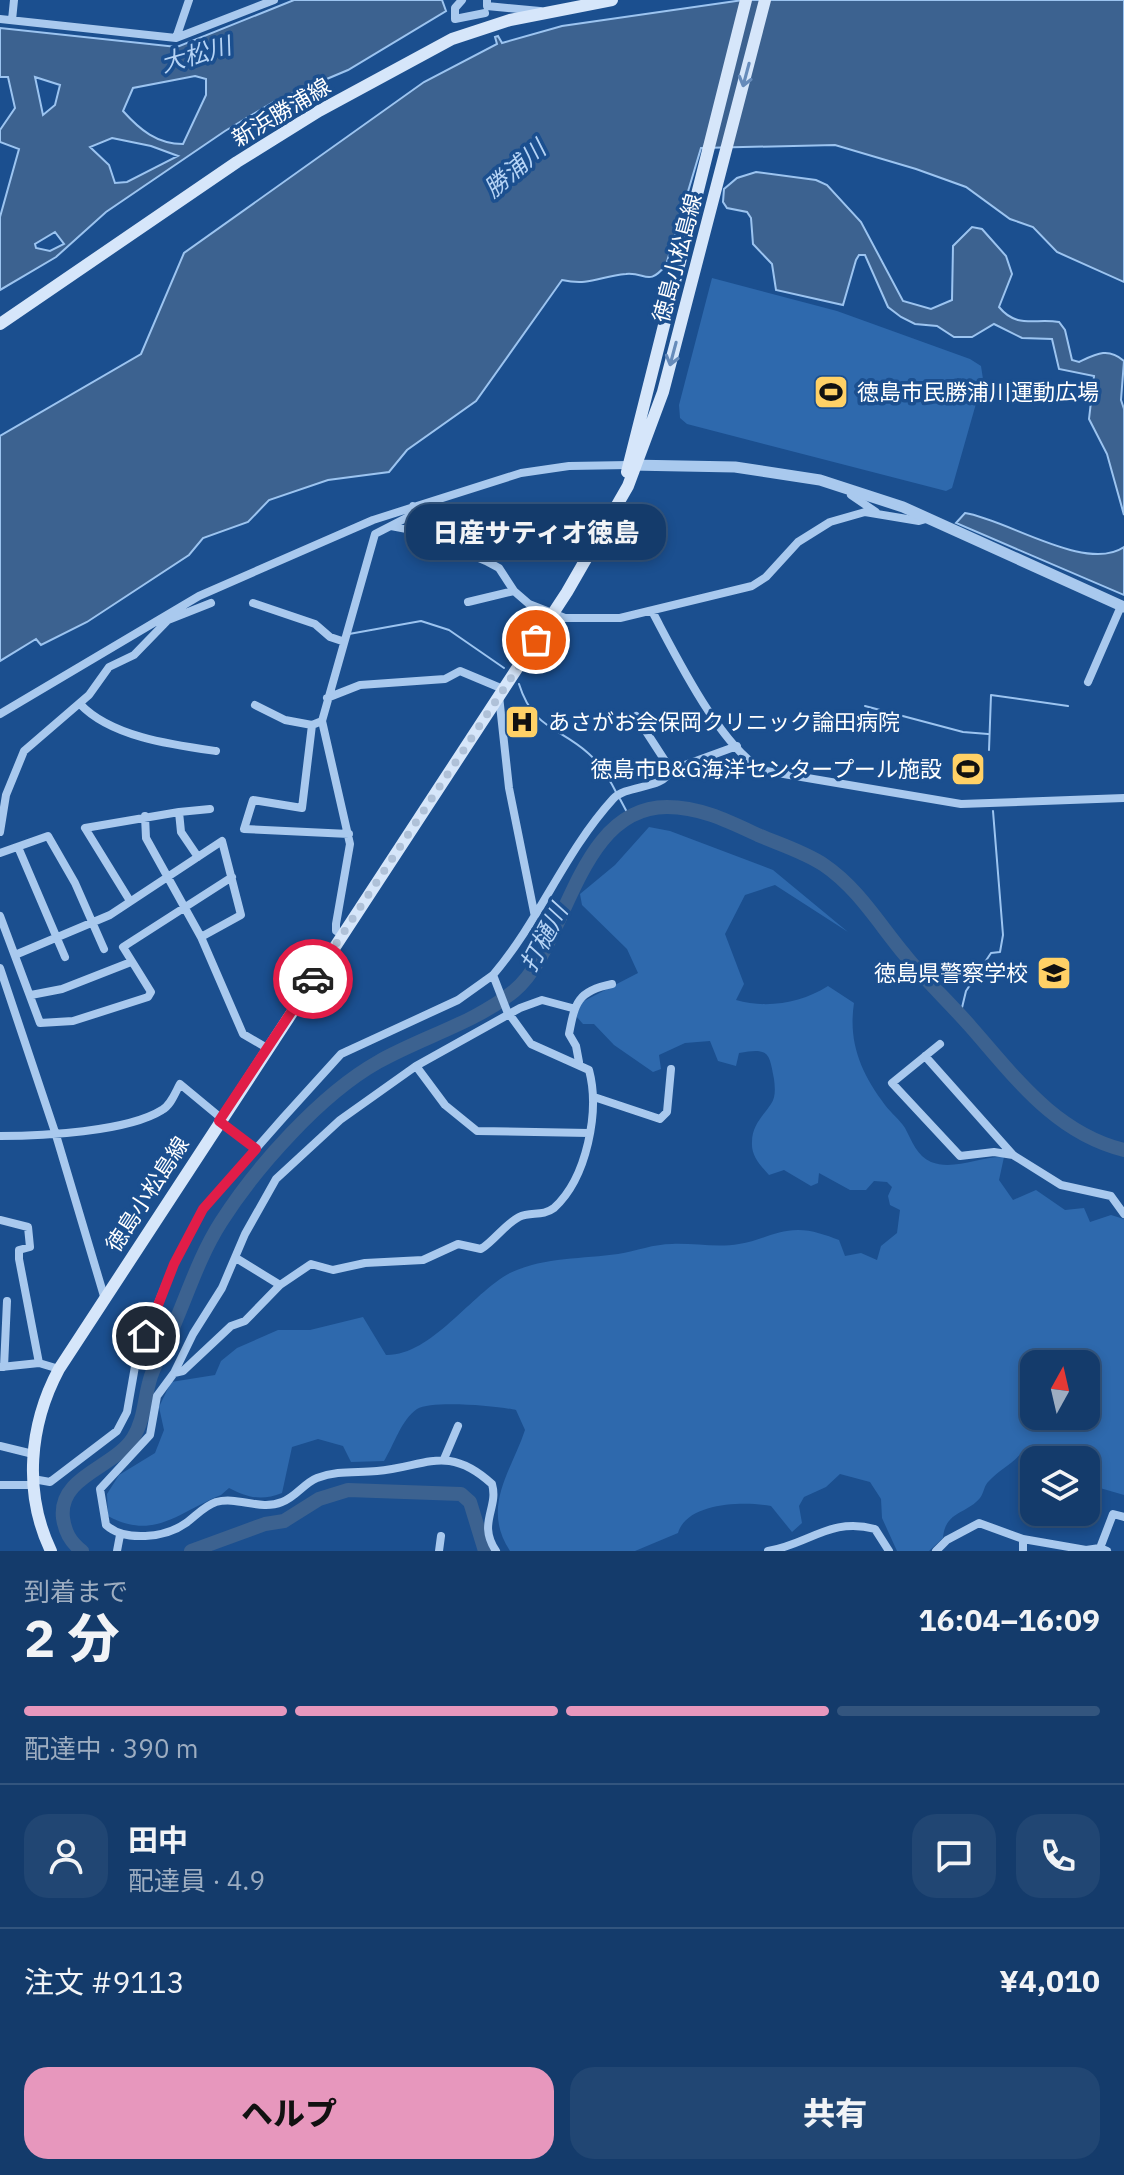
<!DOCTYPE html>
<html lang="ja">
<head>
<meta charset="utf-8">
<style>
	body { margin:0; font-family:"IBM Plex Sans","Noto Sans JP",sans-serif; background:#214673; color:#f1f3f6; height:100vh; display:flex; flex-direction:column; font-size:30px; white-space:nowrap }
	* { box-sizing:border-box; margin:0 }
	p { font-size:26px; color:#9dadc1 }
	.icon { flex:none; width:44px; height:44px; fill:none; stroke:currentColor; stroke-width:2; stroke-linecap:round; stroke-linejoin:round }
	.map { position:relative; height:1551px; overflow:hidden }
	.details { display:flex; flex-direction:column; background:#143b6b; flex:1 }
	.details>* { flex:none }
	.needle { width:52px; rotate:8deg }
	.fabs { position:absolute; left:1020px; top:1350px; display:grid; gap:16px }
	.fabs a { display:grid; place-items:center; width:80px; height:80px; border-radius:16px; background:#143b6b; box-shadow:0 4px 12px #0003,0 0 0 2px #33557e; font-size:40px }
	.pin { position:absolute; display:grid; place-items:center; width:68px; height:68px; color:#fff; margin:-34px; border:4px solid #fff; border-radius:50%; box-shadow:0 2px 8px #0007 }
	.courier { position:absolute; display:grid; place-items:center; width:80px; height:80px; margin:-40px; border:6px solid #e11d48; border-radius:50%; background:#fff; color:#222; box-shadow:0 2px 10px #0007 }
	.bubble { position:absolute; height:56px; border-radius:24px; background:#143b6b; box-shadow:0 4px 12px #0003,0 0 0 2px #33557e; font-size:26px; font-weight:800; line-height:56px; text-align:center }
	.overview em { font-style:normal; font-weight:800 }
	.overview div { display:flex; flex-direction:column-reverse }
	.overview { display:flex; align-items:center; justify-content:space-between; height:136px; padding:0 24px }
	h1 { font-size:52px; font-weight:800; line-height:60px }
	.bar { display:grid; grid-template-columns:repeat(4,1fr); gap:12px 8px; align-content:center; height:96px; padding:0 24px }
	.bar i { height:10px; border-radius:6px; background:#33557e }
	.bar .selected { background:#e797bd }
	.bar p { grid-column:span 4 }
	.line { display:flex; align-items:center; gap:20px; padding:0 24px; border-top:2px solid #33557e }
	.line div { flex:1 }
	.round { display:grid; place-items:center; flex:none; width:84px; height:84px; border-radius:24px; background:#214673 }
	.cta { display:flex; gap:16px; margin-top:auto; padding:16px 24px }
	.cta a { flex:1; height:92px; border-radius:24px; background:#e797bd; color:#111; font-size:32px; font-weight:800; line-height:92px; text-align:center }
	.cta a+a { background:#214673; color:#f1f3f6 }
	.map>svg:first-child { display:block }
	.green { fill:#2e69ad; fill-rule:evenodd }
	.water { fill:#3c6290; stroke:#9cc4f0; stroke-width:2; fill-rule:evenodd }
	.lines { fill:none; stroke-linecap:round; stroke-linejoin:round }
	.stream { stroke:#9cc4f0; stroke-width:2 }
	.river { stroke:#3c6290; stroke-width:14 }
	.minor { stroke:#a9c9ee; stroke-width:8 }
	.tertiary { stroke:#a9c9ee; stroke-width:11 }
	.secondary { stroke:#d6e6fa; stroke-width:12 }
	.oneway { stroke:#668bba }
	.done { stroke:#afc1d8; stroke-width:8; stroke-dasharray:0 14.4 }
	.route { stroke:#e11d48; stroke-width:10 }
	.labels { text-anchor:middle; stroke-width:7; stroke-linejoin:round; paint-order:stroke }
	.street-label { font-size:22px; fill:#fff; stroke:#1b4f8f }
	.poi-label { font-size:22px; fill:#fff; stroke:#1b4f8f; text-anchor:start }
	.water-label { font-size:24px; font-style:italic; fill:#b5d3f5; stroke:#1b4f8f }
</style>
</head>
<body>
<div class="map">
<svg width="1124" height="1551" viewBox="0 0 1124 1551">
	<rect width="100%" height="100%" fill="#1b4f8f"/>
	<path class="green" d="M712,278L837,311L970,359L981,366L983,379L952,488L946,491L687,424L680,418L679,405Z
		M649,827L670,831L773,870L848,932L775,885L745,895L725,934L744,984L736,1000C767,1009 801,1003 828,986L854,1003C848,1043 861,1073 885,1105C891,1113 900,1120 905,1128C912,1141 917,1156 931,1162C954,1171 980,1156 1004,1157L999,1180L1013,1200L1036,1190L1065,1210L1084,1208L1090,1222L1111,1215L1124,1219V1495L1100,1488L1093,1499L1086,1497V1460H1036L1023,1451C1013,1464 1000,1469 989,1481C984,1485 984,1493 980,1498C967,1514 945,1511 943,1538L929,1551H897L882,1518L881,1499L870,1482L840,1474L826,1487L804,1497L799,1506L802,1523L792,1532L771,1506C745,1501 687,1502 678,1533L635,1551H510C481,1507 511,1472 525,1430L516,1410C498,1406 432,1400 417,1409C401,1420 394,1445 384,1461L351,1462L343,1446L318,1439L292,1447L282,1493C262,1501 248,1498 229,1488L221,1495C179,1512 154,1541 108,1516L107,1494L119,1475L155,1453L164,1430L159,1407L171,1382L215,1375L221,1361L237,1348L278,1330H310L363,1317L386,1355C431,1356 471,1294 510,1273C543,1257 583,1259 618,1254C636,1251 654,1244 672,1244C693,1243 718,1248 739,1244C760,1241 776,1230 798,1230C812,1230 826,1235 839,1240L845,1256L861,1253L877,1260L881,1246L897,1233L900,1210L890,1205L888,1196L892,1187L887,1182L874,1181L866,1190H850L819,1173L818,1183L811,1186L784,1170L769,1175C760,1165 751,1156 752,1142C752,1125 763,1116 771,1104C776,1097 775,1087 774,1079C769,1054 770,1047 739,1053L736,1066L718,1061L710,1041L685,1043L659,1055L661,1069L653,1072L614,1045L594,1024H583L576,1016L582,1002L638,973L627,949L582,905L580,894L615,865ZM1034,1364H1086V1416H1034Z"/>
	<path class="water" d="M294,0H442L446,11L348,70L277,100L225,131L106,212L56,257L0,290V217L19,149L0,142V130L15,108L8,77H0V28L177,47ZM195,76L206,79V95L183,144C157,144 140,130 123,111L133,88ZM35,77L60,85L55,105L43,115ZM112,138L151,146L178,156L127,182L115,183L109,165L90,147ZM55,232L64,244L50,251L36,248L35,244Z
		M743,0H1124V282L1057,252L1033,227L1010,219L966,187L916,169L835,145L701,148L666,265C648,287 646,272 626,274C600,276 591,286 562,280L476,401L407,450L389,472L328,480L269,500L248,522L203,538L189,555L87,622L41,645L36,639L0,661V436L141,354L184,253L424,82L497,44L495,37L498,36L502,43L562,26Z
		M756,172L816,180L827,185L861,222L903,301L931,309L952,300L953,246L972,227L982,229L1006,256L1012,274L999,307C1017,329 1035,318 1059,322L1065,330L1072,360L1079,362C1096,354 1108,347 1124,361L1121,400L1124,409V515L1107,454L1089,419L1094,376L1059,369L1052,339L1022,338L994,324L972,337H954L937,326L915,324L901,317L888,307L865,255H859L856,260L843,305L776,290L772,264L753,244L751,218L747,212L727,208L723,202L724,189L737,178Z
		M965,513C1006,519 1086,573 1124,547V595L956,523Z"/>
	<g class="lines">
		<path class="stream" d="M349,634L421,621L449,630L504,668
			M519,684C533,729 559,727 588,753C600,763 610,780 617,794
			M865,706L963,732L988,734
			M989,750L991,695L1068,706
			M620,799L629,816
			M960,1016L966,991L991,953L1000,952L1003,935L993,811"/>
		<path class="river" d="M82,1551C70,1542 65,1532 63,1518C58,1476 114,1468 133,1438C145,1419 144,1397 151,1376C157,1359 167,1342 174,1325C189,1290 200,1255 221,1222C256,1167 321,1094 378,1062C422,1037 475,1023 514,991C567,948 576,807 667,807C700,807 728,821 758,835C779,844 805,852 824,865C858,888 879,924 905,955C925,980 949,1002 970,1026C1015,1077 1055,1133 1124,1150
			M191,1551L265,1524L284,1521L319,1499L348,1490L461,1494L470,1502L485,1551"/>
		<path class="minor" d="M462,0L455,8V19L485,13
			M487,0V6L540,11
			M0,19L176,38L274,0
			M12,20L14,0
			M176,38L189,0
			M851,495L876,512
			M391,526L412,530L486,561L499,568L514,591L529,604L565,618H620L752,586L766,577L798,542L830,522L865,512L919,521L926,519
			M468,602L514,591
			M253,603L315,624L330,637L342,641
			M652,611C674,652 723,753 766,771L961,804L1124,798
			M1088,682L1121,606
			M499,696L509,788L535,917
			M327,698L360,685L445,679L460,671L503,689
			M80,704C111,737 173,745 216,751
			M255,705L285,720L312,725L302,808L253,800L244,829L349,834
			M0,714L199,596L373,520L521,473L569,466L629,465
			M636,716L671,770L737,746
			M322,721L350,844L336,924V931L342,934
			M312,725L322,721L375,534L410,516L413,506
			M145,816L146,838L201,937
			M0,832L6,795L24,751L89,695L109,667L134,655L168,620L211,603
			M18,847L65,957
			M0,853L48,836L75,883L104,949
			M198,857L181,832L179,812L210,809
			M130,901L85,828L179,812
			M0,916L40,1023L73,1021L148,997L151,992L123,947L232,877
			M15,955L110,915L222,841L241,915L201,937L243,1034L267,1048
			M0,968L56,1135L104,1296
			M31,995L62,989L131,962
			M572,1008L542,1000L520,1008L416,1066L445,1105L477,1131L589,1133
			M940,1044L892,1083L960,1156L994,1152L1013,1155
			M925,1056L1013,1155L1061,1185L1111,1196L1124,1214
			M579,1062L576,1046L569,1034C575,1003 577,991 612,984
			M594,1097L660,1119L667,1112L671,1069
			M219,1121L256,1149
			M0,1136C41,1136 127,1132 162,1110C171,1105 175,1093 180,1084L221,1118
			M0,1220L28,1227L30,1247L19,1250V1259L39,1363
			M236,1258L280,1285L311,1264L333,1270L365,1263L423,1260L458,1244L481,1249C495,1240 504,1225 519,1217C531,1211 542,1217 554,1208C587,1178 600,1111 589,1070L531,1044L507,1011L493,975C540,920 564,853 613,799C627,784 663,790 671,770
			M280,1285L245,1321L231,1326L183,1371L174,1373L157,1396L150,1435L100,1489L106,1525C125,1542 165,1538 186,1523C196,1516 204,1506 216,1502C238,1496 260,1511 282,1502C296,1497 304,1483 317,1478C338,1470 356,1473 377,1471C425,1467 447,1443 492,1484C499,1508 477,1523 496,1551
			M1,1367L39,1363L59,1369
			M4,1367L7,1301
			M174,1373L193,1334L222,1288L245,1234L276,1179L340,1120L416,1066
			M0,1446L33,1454
			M444,1459L458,1426
			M33,1479L50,1482L117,1431L127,1412L137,1355L174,1264L203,1209L283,1118L341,1054L458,1000L493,975
			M0,1485H33
			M1023,1539L1086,1550L1100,1548
			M117,1551L120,1535
			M439,1551L441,1536
			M768,1551C810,1544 830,1517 875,1529L889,1551
			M936,1551L947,1540L979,1523L1023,1539V1551
			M1107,1551L1100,1548L1113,1514L1124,1517"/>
		<path class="tertiary" d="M630,465L735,467L820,480L903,507L1124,607"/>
		<path class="secondary" d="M0,324L237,162L319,111L452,39L510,20L612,0
			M627,472L746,0
			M51,1551C23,1493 29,1425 59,1369L567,592L628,486L663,392L765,0"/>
	</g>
	<defs><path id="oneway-shaft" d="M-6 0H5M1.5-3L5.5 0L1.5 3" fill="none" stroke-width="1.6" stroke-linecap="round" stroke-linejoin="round" transform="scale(2)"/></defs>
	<g class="oneway">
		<use href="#oneway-shaft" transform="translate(746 75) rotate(105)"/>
		<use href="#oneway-shaft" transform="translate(673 354) rotate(105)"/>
	</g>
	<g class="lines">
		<path class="done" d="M313,979L536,640"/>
		<path class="route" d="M146,1336L174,1264L203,1209L256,1149L219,1121L313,979"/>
	</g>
	<defs>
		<g id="stadium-square" transform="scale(1.8)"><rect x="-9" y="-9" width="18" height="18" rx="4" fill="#ffd166" stroke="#1b4f8f"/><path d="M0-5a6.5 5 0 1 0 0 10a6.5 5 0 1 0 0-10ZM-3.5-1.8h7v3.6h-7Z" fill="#111"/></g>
		<g id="hospital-square" transform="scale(1.8)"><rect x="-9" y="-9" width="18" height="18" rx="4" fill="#ffd166" stroke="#1b4f8f"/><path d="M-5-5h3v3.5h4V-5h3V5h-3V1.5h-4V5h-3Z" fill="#111"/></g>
		<g id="school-square" transform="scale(1.8)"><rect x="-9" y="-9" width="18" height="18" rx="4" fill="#ffd166" stroke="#1b4f8f"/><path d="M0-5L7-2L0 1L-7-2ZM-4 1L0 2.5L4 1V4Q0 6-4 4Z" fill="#111"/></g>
	</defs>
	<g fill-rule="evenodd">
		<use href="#stadium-square" x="831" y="392"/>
		<use href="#hospital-square" x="522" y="722"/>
		<use href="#stadium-square" x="968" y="769"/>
		<use href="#school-square" x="1054" y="973"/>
	</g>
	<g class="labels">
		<g class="street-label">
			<text transform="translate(281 112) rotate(-31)" y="8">新浜勝浦線</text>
			<text transform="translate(677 258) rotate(-75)" y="8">徳島小松島線</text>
			<text transform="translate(147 1194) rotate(-57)" y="8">徳島小松島線</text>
		</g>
		<g class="poi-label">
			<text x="857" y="400">徳島市民勝浦川運動広場</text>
			<text x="548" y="730">あさがお会保岡クリニック論田病院</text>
			<text x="942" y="777" text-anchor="end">徳島市B&amp;G海洋センタープール施設</text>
			<text x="1028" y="981" text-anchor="end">徳島県警察学校</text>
		</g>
		<g class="water-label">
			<text transform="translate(196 55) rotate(-16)" y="8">大松川</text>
			<text transform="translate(515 169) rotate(-41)" y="8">勝浦川</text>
			<text transform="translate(544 938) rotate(-62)" y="8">打樋川</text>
		</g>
	</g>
</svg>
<div class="fabs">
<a><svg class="needle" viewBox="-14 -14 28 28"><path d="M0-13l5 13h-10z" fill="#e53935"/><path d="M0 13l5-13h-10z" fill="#9dadc1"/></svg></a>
<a><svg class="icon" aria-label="layers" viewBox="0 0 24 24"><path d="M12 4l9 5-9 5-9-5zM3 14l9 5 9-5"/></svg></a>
</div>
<div class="pin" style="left:536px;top:640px;background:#ea580c"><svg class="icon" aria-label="bag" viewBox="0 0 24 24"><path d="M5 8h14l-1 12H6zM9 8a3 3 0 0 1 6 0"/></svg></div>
<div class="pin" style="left:146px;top:1336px;background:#1f2937"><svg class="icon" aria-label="home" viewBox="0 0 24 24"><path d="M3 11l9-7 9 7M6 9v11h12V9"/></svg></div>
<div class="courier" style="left:313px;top:979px"><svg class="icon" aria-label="car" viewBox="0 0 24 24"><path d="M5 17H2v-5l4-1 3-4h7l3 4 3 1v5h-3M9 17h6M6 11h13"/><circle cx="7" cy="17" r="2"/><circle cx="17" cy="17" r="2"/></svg></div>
<div class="bubble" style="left:406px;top:504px;width:260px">日産サティオ徳島</div>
</div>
<section class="details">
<div class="overview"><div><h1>2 分</h1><p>到着まで</p></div><em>16:04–16:09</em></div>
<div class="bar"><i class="selected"></i><i class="selected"></i><i class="selected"></i><i></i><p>配達中 · 390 m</p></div>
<div class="line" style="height:144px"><a class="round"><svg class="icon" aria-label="person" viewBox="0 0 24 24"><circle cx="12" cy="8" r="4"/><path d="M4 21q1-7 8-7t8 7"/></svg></a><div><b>田中</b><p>配達員 · 4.9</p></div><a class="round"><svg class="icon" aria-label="chat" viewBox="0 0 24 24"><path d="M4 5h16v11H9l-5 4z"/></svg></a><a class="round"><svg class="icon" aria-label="phone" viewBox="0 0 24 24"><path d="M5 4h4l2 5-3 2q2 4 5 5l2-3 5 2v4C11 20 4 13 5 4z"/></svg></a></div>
<div class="line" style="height:104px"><div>注文 #9113</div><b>¥4,010</b></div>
<div class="cta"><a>ヘルプ</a><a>共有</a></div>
</section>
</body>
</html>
